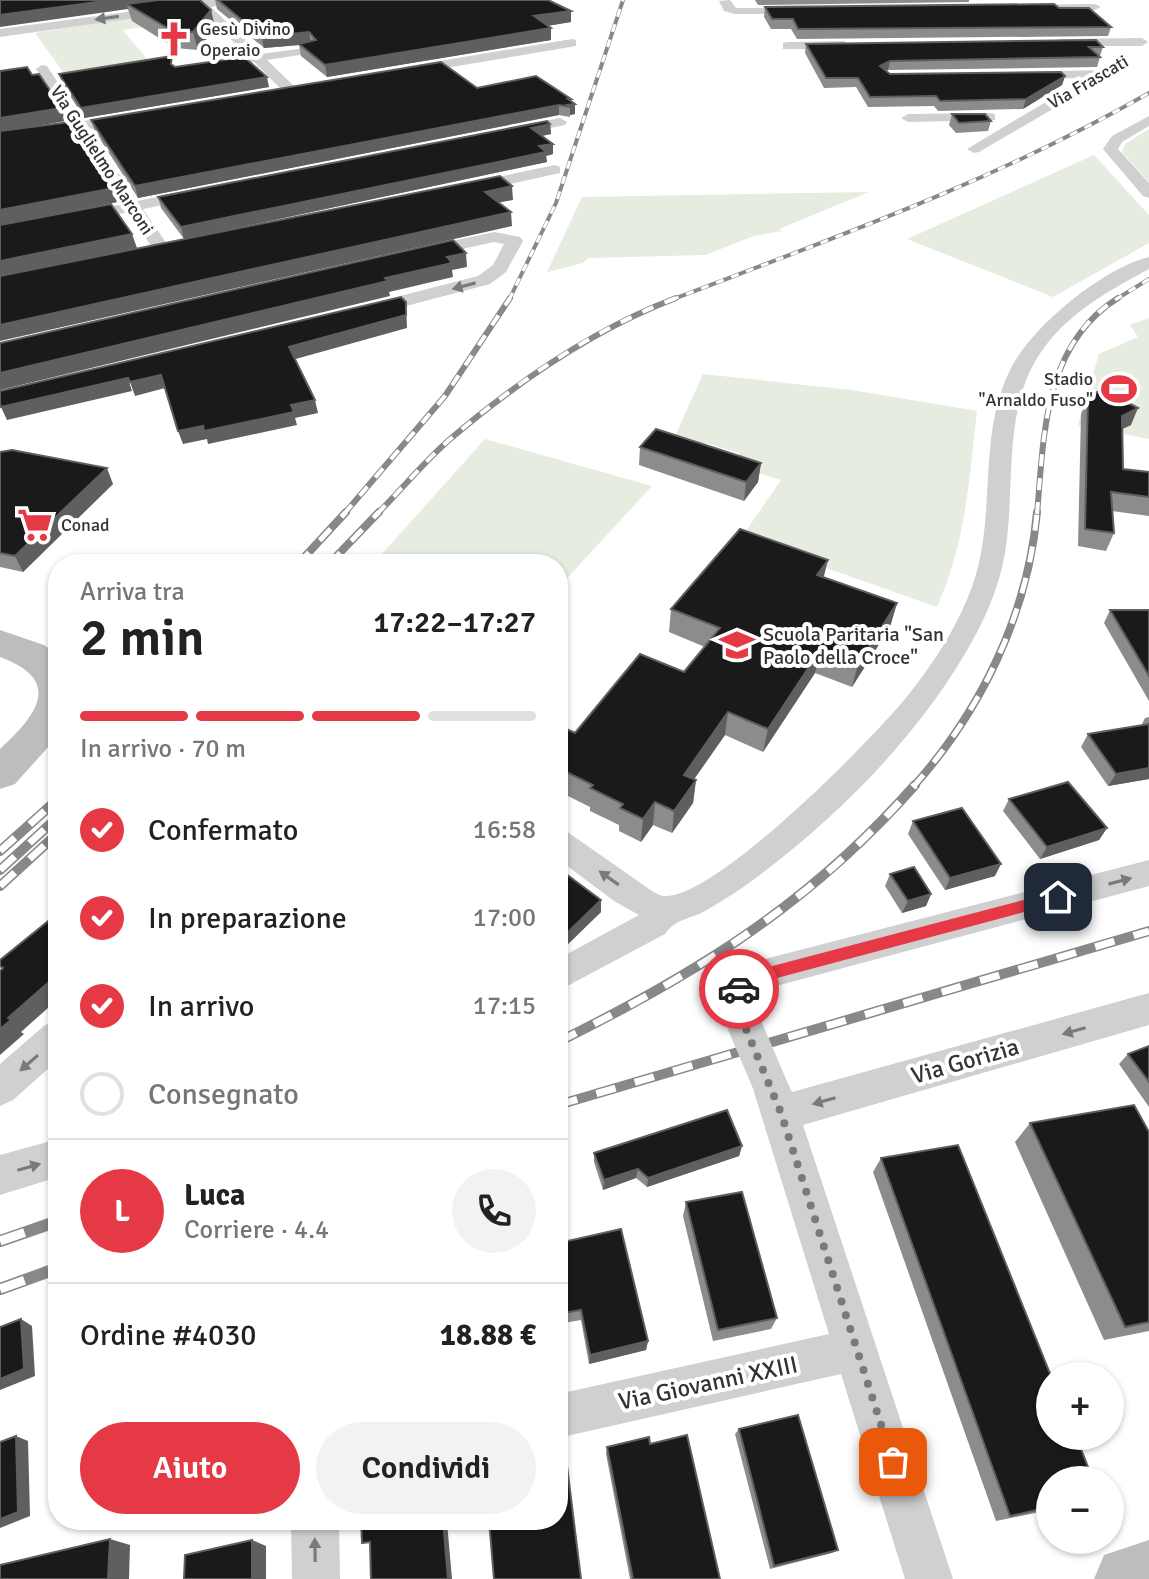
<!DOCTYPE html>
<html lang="it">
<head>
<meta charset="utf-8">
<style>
	body { margin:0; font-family:Signika,sans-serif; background:#f2f2f2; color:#222; height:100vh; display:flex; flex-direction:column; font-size:30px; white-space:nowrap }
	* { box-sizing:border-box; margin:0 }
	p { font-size:26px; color:#767676 }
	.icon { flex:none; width:44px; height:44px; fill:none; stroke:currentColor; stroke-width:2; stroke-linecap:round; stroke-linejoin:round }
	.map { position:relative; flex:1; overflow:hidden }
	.details { position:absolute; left:48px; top:554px; width:520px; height:976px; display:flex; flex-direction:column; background:#fff; border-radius:32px; box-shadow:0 2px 6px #0004 }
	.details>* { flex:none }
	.fabs { position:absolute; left:1036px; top:1362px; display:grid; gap:16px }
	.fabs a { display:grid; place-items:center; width:88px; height:88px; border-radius:50%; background:#fff; box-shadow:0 2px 6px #0004; font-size:40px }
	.pin { position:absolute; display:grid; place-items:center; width:68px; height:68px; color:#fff; margin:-34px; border-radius:16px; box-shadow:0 4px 12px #0006 }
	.courier { position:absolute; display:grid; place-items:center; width:80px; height:80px; margin:-40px; border:6px solid #e63946; border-radius:50%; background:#fff; color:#222; box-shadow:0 2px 10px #0007 }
	.headline em { font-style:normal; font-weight:600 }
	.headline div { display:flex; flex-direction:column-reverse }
	.headline { display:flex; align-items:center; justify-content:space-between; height:136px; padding:0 32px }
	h1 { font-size:52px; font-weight:600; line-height:60px }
	.bar { display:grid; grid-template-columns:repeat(4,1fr); gap:12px 8px; align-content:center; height:96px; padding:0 32px }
	.bar i { height:10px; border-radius:6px; background:#e0e0e0 }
	.bar .current { background:#e63946 }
	.bar p { grid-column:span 4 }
	.line { display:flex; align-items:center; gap:20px; padding:0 32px; border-top:2px solid #e0e0e0 }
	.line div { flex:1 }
	.round { display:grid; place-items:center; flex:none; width:84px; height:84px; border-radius:42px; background:#f2f2f2 }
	ol { padding:0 32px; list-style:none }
	li { display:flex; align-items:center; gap:24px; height:88px }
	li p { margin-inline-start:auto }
	li .icon { padding:8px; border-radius:50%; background:#e63946; color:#fff; stroke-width:4 }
	li:last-child { color:#767676 }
	li i { width:44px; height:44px; border:4px solid #e0e0e0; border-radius:50% }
	.primary-button { display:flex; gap:16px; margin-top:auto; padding:16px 32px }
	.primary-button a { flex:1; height:92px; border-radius:48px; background:#e63946; color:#fff; font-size:32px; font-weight:600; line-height:92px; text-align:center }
	.primary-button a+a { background:#f2f2f2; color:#222 }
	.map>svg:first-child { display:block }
	.green { fill:#e6ecdf }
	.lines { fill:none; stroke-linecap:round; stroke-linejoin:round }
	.street { fill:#d0d0d0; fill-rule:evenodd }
	.secondary { fill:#bdbdbd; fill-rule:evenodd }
	.rail-far4-casing { stroke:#888; stroke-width:4 }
	.rail-far3-casing { stroke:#888; stroke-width:6 }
	.rail-far2-casing { stroke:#888; stroke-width:8 }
	.rail-far1-casing { stroke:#888; stroke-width:10 }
	.rail-casing { stroke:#888; stroke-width:12 }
	.rail-far4 { stroke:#fff; stroke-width:3; stroke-dasharray:8; stroke-linecap:butt }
	.rail-far3 { stroke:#fff; stroke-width:4; stroke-dasharray:12; stroke-linecap:butt }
	.rail-far2 { stroke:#fff; stroke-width:5; stroke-dasharray:16; stroke-linecap:butt }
	.rail-far1 { stroke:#fff; stroke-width:7; stroke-dasharray:20; stroke-linecap:butt }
	.rail { stroke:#fff; stroke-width:9; stroke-dasharray:26; stroke-linecap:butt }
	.street-bridge { stroke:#d0d0d0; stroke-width:34 }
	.wall { fill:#8c8c8c }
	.shaded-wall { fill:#5f5f5f }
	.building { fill:#1a1a1a; stroke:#5f5f5f; stroke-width:2 }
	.oneway { fill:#7a7a7a }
	.route { fill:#e63946 }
	.done { stroke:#7a7a7a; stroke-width:8; stroke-dasharray:0 14.4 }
	.labels { text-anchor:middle; stroke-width:8; stroke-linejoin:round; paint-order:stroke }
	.far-poi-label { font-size:18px; fill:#333; stroke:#fff; text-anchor:start }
	.far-street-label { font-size:18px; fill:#333; stroke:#fff }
	.poi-label { font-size:20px; fill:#333; stroke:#fff; text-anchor:start }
	.near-street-label { font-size:24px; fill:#333; stroke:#fff }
</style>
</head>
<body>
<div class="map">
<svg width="1149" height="1579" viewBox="0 0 1149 1579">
	<rect width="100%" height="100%" fill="#fff"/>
	<path class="green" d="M187,8L198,19L123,30L118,25L148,60L64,73L35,33Z
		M1149,129V182L1122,152L1125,144Z
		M1094,155L1149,215V243L1053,297L907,239Z
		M869,192L779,229L782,231L754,236L705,255L588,258L583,263L547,272L582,197Z
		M1149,318V439L1078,425L1099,354L1138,337L1130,325Z
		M703,374L851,390L977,411C969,480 966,542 937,607L741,538L781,480L732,465L740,453L706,443L696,453L671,445Z
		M485,439L652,486L558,588V564H373Z"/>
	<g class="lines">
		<path class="street" d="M191,0H246L211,7L260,54L313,47V53L267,60L295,87V93H285L254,62L202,69V63L248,56L200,9L0,37V29L194,3Z
			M730,0L736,8H805L811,11L805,14H735L724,11L719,1Z
			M1017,5L1095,4L1101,7L1095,10H1013V6Z
			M572,39L576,40V46L404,75L398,71L404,67Z
			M1060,39L1142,38L1148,42L1142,46H1056V40Z
			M787,42L844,41L850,45L844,49H783V43Z
			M42,65L47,66L83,121L137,114V120L89,129L137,201L197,189L205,194L203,197L143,209L171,250L168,254H156L129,212L0,238V228L123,204L76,131L0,143V135L71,123L36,69Z
			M1102,70L1109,74L1104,79L979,152L974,153L967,149L1086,78L1024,79L1017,75L1019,72Z
			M990,113L995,114V120L908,122L901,118L908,114Z
			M1149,116V126L1122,142L1118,149L1149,183V198L1143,196L1103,149L1112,136Z
			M560,118L567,122L565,125L511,136L504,132L506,129Z
			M555,165L560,167V173L464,194L456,189L464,184Z
			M494,232L520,237L523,241L506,272L490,284L364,317L355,311L357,307L478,276L493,265L504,244L494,242L417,259L408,254L411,250Z
			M1149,257V269C1114,288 1077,308 1051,339C999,399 1017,481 1005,553C1000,583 988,612 974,638C924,729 847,808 765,871C746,886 726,899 705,911C689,920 676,918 665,934L558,991V959L639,915L614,901L558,859V830L569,833L652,891C654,892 661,896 663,896C713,902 877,735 909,694C935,661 959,624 973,584C997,514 977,437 1010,370C1031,327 1103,268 1149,257Z
			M1149,860V886L765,989L756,994L748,1016L736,1021L724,1016L718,1005L729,974L757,961Z
			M1149,993V1025L803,1125L953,1579H905L841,1374L558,1438V1394L829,1334L754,1092L760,1080L773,1074L786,1080L792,1092Z
			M58,1021V1060L13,1100L0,1106V1064L45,1025Z
			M58,1139V1177L0,1195V1155Z
			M291,1520H339L340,1579H292Z"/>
		<path class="secondary" d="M0,630L44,645L58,655V736L15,784L0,789V749C38,714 63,680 0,657Z
			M1149,1540V1579H1094L1104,1555Z"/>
		<g class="rail-far4-casing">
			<path id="rail-far4" d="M509,300L556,203L623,0
				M671,300C836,237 995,181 1149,93
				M1115,300L1149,279"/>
		</g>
		<g class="rail-far3-casing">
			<path id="rail-far3" d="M344,514L445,396L510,298
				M377,514C401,490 424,462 449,440C518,381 592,330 676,298
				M1037,514C1044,436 1043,345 1118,298"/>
		</g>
		<g class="rail-far2-casing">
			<path id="rail-far2" d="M298,564L346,512
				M329,564L379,512
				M913,787C981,711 1028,614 1037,512"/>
		</g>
		<g class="rail-far1-casing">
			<path id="rail-far1" d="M0,851L58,799
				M0,870L58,817
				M0,886L58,833
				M558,1042C698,973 811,903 915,785
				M558,1105L1149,931"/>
		</g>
		<g class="rail-casing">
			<path id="rail" d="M0,1241L58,1221
				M0,1289L58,1268"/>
		</g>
		<use href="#rail-far4" class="rail-far4"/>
		<use href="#rail-far3" class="rail-far3"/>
		<use href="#rail-far2" class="rail-far2"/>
		<use href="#rail-far1" class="rail-far1"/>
		<use href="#rail" class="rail"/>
		<path class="street-bridge" d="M736,1005L773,1092"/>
	</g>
	<path class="wall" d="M0,0H200L211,10L215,28L198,50L175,48L132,21L128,9Z
		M215,0H548L571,22L547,26L551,40L327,77L301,56L299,45L264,48L217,9Z
		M755,0H969V2L758,5Z
		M765,7L1059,8L1111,27L1108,36L797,39L791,29H771L764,17Z
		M806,44L1103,47L1100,56H1098L1100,57L1097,67L888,70L886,71L890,74L1065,76L1062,85L1023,109L938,111L934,106L868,107L856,87L824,88L805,53Z
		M174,66L269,87L84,118L62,83L59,74Z
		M477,88L571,99L575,114L570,115V117L559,115L138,198L94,130L91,120Z
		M952,114L991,121L988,131L956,133L949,125Z
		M550,124L551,134L542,136L553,144V154L546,156L547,162L184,239L161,208L158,197Z
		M1088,397L1131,425L1122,429L1123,469L1149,472V516L1112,511L1114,533L1106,551L1078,546L1081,414Z
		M640,447L761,463L758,482L744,501L639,465Z
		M0,452L113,484L23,572L0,567Z
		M824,577L897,603L890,627L852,687L815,673L763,752L725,735L694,779L696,780L693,803L672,833L653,825L641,842L619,831V825L590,811V807L558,791V725L575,733L684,672L705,647L669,632L671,609Z
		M1110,610H1149V701L1104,623Z
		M1149,717V779L1108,786L1081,747L1088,734L1141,726L1145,718Z
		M1009,799L1107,828L1099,840L1040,859L1003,811Z
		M913,821L995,876L945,890L908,834Z
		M558,868L601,912L566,946L558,940Z
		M890,874L931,894L926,906L902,913L885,886Z
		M1149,1046V1107L1119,1064L1128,1054Z
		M1030,1123L1149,1132V1331L1104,1340L1015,1142Z
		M742,1146L739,1156L647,1187L636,1178L603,1190L594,1162V1153Z
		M881,1158L1050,1480V1510L996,1521L873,1172Z
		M686,1202L777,1318L771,1329L713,1341L683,1216Z
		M559,1243L648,1341L646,1350L589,1364L581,1320L558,1324V1260L560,1259Z
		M739,1429L838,1550L832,1553L770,1569L735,1434Z
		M650,1444L720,1579H630L606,1454L607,1447Z"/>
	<path class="shaded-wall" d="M112,0H189L127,4L128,9L0,27V15Z
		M211,10L215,28L198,50L193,32Z
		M571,11V22L534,28V16Z
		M551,28V40L327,77L325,65Z
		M309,32L311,44L264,48L262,37Z
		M890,61L888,70L878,76L880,66Z
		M1065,76L1062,85L1023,109L1026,99Z
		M267,77L269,87L84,118L81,108Z
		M568,99H571V104H575V114L570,115V107L567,106Z
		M559,105V115L138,198L135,186Z
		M62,108L66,121L0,132V118Z
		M550,124L551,134L531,138V128Z
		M553,144V154L546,156L547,162L184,239L181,227Z
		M512,186L513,200L486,205L485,192Z
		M114,188L118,202L0,225V210Z
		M511,212L512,226L0,341V325Z
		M132,234L137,248L0,277V261Z
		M466,253L467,267L452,270L453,277L389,292L390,296L0,390V373L385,278L447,257Z
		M406,302L407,328L292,360L289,347Z
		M161,375L165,388L135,396L130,382Z
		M128,378L132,391L7,420L1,407Z
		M315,400L318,413L295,418L297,425L208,444L207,439L183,444L178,431Z
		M1138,408L1131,425L1114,433L1122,416Z
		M761,463L758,482L744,501L746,482Z
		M107,468L113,484L23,572L15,556Z
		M828,560L822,584L817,575Z
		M897,603L890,627L852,687L858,664Z
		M821,649L815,673L763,752L768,729Z
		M728,712L725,735L681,798L684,775Z
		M1149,768V779L1108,786L1116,774Z
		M696,780L693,803L672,833L674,811Z
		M655,802L653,825L641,842L643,819Z
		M1107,828L1099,840L1040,859L1047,847Z
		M1001,864L995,876L945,890L950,878Z
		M931,894L926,906L902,913L908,901Z
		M601,900V912L566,946V934Z
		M58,974V999L21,1032L24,1034L0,1055V1029L8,1018Z
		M742,1146L739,1156L647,1187L648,1178Z
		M638,1169L636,1178L603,1190L604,1180Z
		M21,1319L32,1326L35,1376L0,1390V1379Z
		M648,1341L646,1350L589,1364L590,1355Z
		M16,1436L28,1441L30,1516L0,1528V1519Z
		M399,1520H404L405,1531L399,1526Z
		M443,1520H446L447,1522L452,1579H448Z
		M110,1539L130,1545L129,1579H108Z
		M252,1540L266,1546V1579H252Z"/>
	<path class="building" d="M0,0H112L0,15Z
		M158,0H200L211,10L193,32L171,30L127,4Z
		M218,0H548L571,11L534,16L551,28L325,65L299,44L316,40L309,32L262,37Z
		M1054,4L1059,8H1089L1111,27L798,29L793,19H772L765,7Z
		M1096,40L1103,47H1089L1100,57L890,61L880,66L890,74L1061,72L1065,76L1026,99L940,101L936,96L870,97L858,78H826L806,44Z
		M172,56L171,64L175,67L244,57L267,77L81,108L59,74Z
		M441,62L477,88L536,76L571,99H568L575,104L567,105L570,107L559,105L135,186L91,120Z
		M27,67L32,75L39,74L62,108L0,118V71Z
		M952,114H985L991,121L959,123Z
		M547,121L550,124L531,128L553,144L539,146L546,152L181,227L158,197Z
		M70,122L114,188L0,210V131Z
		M500,176L512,186L485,192L511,212L0,325V276Z
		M111,204L132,234L0,261V225Z
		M453,240L466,253L447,257L452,263L385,278L388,281L0,373V343Z
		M401,297L406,302V315L289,347L315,400L291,405L294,412L204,431L203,426L178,431L161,375L130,382L128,378L1,407L0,404V391Z
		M1103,389L1138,408L1122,416L1123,469L1149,472V497L1111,492L1114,533L1085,529L1088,397Z
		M656,429L761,463L746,482L640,447Z
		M12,450L107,468L15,556L0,553V452Z
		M740,529L828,560L817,575L897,603L858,664L821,649L768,729L728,712L684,775L696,780L674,811L655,802L643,819L620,808L623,804L590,788L593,785L558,768V725L575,733L640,654L684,672L720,628L671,609Z
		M1110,610H1149V676Z
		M1149,724V768L1116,774L1088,734Z
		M1068,782L1107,828L1047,847L1009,799Z
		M962,808L1001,864L950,878L913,821Z
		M914,867L931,894L908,901L890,874Z
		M558,868L601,900L566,934L558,928Z
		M58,913V974L8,1018L11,1020L0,1029V971L3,968L0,966V960Z
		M1149,1046V1082L1128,1054Z
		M1134,1105L1149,1132V1322L1125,1327L1030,1123Z
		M727,1110L742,1146L648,1178L638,1169L604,1180L594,1153Z
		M958,1145L1051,1376H1050V1436H1076L1093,1480H1050V1507L1010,1516L881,1158Z
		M742,1192L777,1318L718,1330L686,1202Z
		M621,1229L648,1341L590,1355L581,1310L558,1314V1260L562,1259L559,1243Z
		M21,1319L24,1369L0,1379V1327Z
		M798,1415L838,1550L774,1566L739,1429Z
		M687,1435L720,1579H633L607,1447L649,1437L650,1444Z
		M16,1436L18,1512L0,1519V1442Z
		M567,1466L581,1579H494L489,1520H558V1468Z
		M361,1520H399V1526L429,1520H443L448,1579H371L370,1542L362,1543Z
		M110,1539L108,1579H0V1565Z
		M252,1540V1579H184L185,1555Z"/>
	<defs><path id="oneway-solid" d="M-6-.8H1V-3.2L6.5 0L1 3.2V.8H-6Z" transform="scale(2)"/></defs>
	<g class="oneway">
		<use href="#oneway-solid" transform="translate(107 18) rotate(172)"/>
		<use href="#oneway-solid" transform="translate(464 286) rotate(165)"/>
		<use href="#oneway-solid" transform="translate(609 878) rotate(-145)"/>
		<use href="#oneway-solid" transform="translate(1120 881) rotate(-15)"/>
		<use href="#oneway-solid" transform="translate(1074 1031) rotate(164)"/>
		<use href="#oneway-solid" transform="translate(29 1063) rotate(139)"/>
		<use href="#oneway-solid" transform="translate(824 1101) rotate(164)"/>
		<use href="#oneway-solid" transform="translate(29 1167) rotate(-16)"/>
		<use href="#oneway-solid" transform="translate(315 1550) rotate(-91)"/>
	</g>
	<path class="route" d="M1058,891L1065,897L1058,903L758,983L739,996L732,989L742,975L757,970Z"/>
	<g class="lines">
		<path class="done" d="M739,989L736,1005L781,1113L893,1462"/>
	</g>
	<defs>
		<g id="church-bare" transform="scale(2.76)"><path d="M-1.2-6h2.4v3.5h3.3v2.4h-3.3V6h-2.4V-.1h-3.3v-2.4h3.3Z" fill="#e63946" stroke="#fff" stroke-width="2.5" paint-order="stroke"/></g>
		<g id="stadium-bare" transform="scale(2.76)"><path d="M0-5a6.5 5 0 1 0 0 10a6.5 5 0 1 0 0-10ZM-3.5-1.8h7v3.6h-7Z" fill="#e63946" stroke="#fff" stroke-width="2.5" paint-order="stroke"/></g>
		<g id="supermarket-bare" transform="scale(2.76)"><path d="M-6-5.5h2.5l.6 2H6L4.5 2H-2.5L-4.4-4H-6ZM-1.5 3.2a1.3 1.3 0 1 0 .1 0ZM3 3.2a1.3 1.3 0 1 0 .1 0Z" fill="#e63946" stroke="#fff" stroke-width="2.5" paint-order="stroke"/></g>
		<g id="school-bare" transform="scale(2.76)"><path d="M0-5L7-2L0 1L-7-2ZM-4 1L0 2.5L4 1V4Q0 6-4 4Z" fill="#e63946" stroke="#fff" stroke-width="2.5" paint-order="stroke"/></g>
	</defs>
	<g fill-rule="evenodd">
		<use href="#church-bare" x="174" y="39"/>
		<use href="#stadium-bare" x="1119" y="389"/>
		<use href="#supermarket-bare" x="35" y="525"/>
		<use href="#school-bare" x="737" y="645"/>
	</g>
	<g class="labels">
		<g class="far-poi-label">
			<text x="200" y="35">Gesù Divino<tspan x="200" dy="21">Operaio</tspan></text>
			<text x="1093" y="385" text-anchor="end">Stadio<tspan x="1093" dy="21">"Arnaldo Fuso"</tspan></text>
			<text x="61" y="531">Conad</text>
		</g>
		<g class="far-street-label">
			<text transform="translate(1088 82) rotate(-30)" y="6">Via Frascati</text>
			<text transform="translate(102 160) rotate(57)" y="6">Via Guglielmo Marconi</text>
		</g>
		<g class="poi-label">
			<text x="763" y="641">Scuola Paritaria "San<tspan x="763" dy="23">Paolo della Croce"</tspan></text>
		</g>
		<g class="near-street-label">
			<text transform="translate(965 1061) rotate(-16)" y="8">Via Gorizia</text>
			<text transform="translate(708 1383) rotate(-12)" y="8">Via Giovanni XXIII</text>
		</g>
	</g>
</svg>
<div class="fabs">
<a>+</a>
<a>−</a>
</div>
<div class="pin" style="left:893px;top:1462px;background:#ea580c"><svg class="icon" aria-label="bag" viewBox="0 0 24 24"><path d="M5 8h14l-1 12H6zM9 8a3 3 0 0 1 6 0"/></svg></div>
<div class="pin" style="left:1058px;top:897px;background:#1f2937"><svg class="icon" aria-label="home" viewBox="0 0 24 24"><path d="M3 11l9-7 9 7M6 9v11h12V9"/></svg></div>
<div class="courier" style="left:739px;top:989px"><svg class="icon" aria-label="car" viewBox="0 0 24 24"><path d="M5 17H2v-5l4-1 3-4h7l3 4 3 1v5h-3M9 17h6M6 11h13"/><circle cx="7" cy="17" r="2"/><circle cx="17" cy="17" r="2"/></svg></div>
<section class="details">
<div class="headline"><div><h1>2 min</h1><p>Arriva tra</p></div><em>17:22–17:27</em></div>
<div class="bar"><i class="current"></i><i class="current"></i><i class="current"></i><i></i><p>In arrivo · 70 m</p></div>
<ol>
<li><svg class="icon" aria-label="check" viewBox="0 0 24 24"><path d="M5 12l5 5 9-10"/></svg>Confermato<p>16:58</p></li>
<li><svg class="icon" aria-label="check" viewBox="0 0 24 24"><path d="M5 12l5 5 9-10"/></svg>In preparazione<p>17:00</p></li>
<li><svg class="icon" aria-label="check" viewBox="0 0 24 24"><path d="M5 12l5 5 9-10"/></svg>In arrivo<p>17:15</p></li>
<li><i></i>Consegnato</li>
</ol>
<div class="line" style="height:144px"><b class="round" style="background:#e63946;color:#fff">L</b><div><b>Luca</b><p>Corriere · 4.4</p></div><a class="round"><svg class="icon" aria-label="phone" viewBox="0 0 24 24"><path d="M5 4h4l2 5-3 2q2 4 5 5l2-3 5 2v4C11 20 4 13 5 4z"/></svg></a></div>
<div class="line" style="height:104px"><div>Ordine #4030</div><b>18.88 €</b></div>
<div class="primary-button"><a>Aiuto</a><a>Condividi</a></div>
</section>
</div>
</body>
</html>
